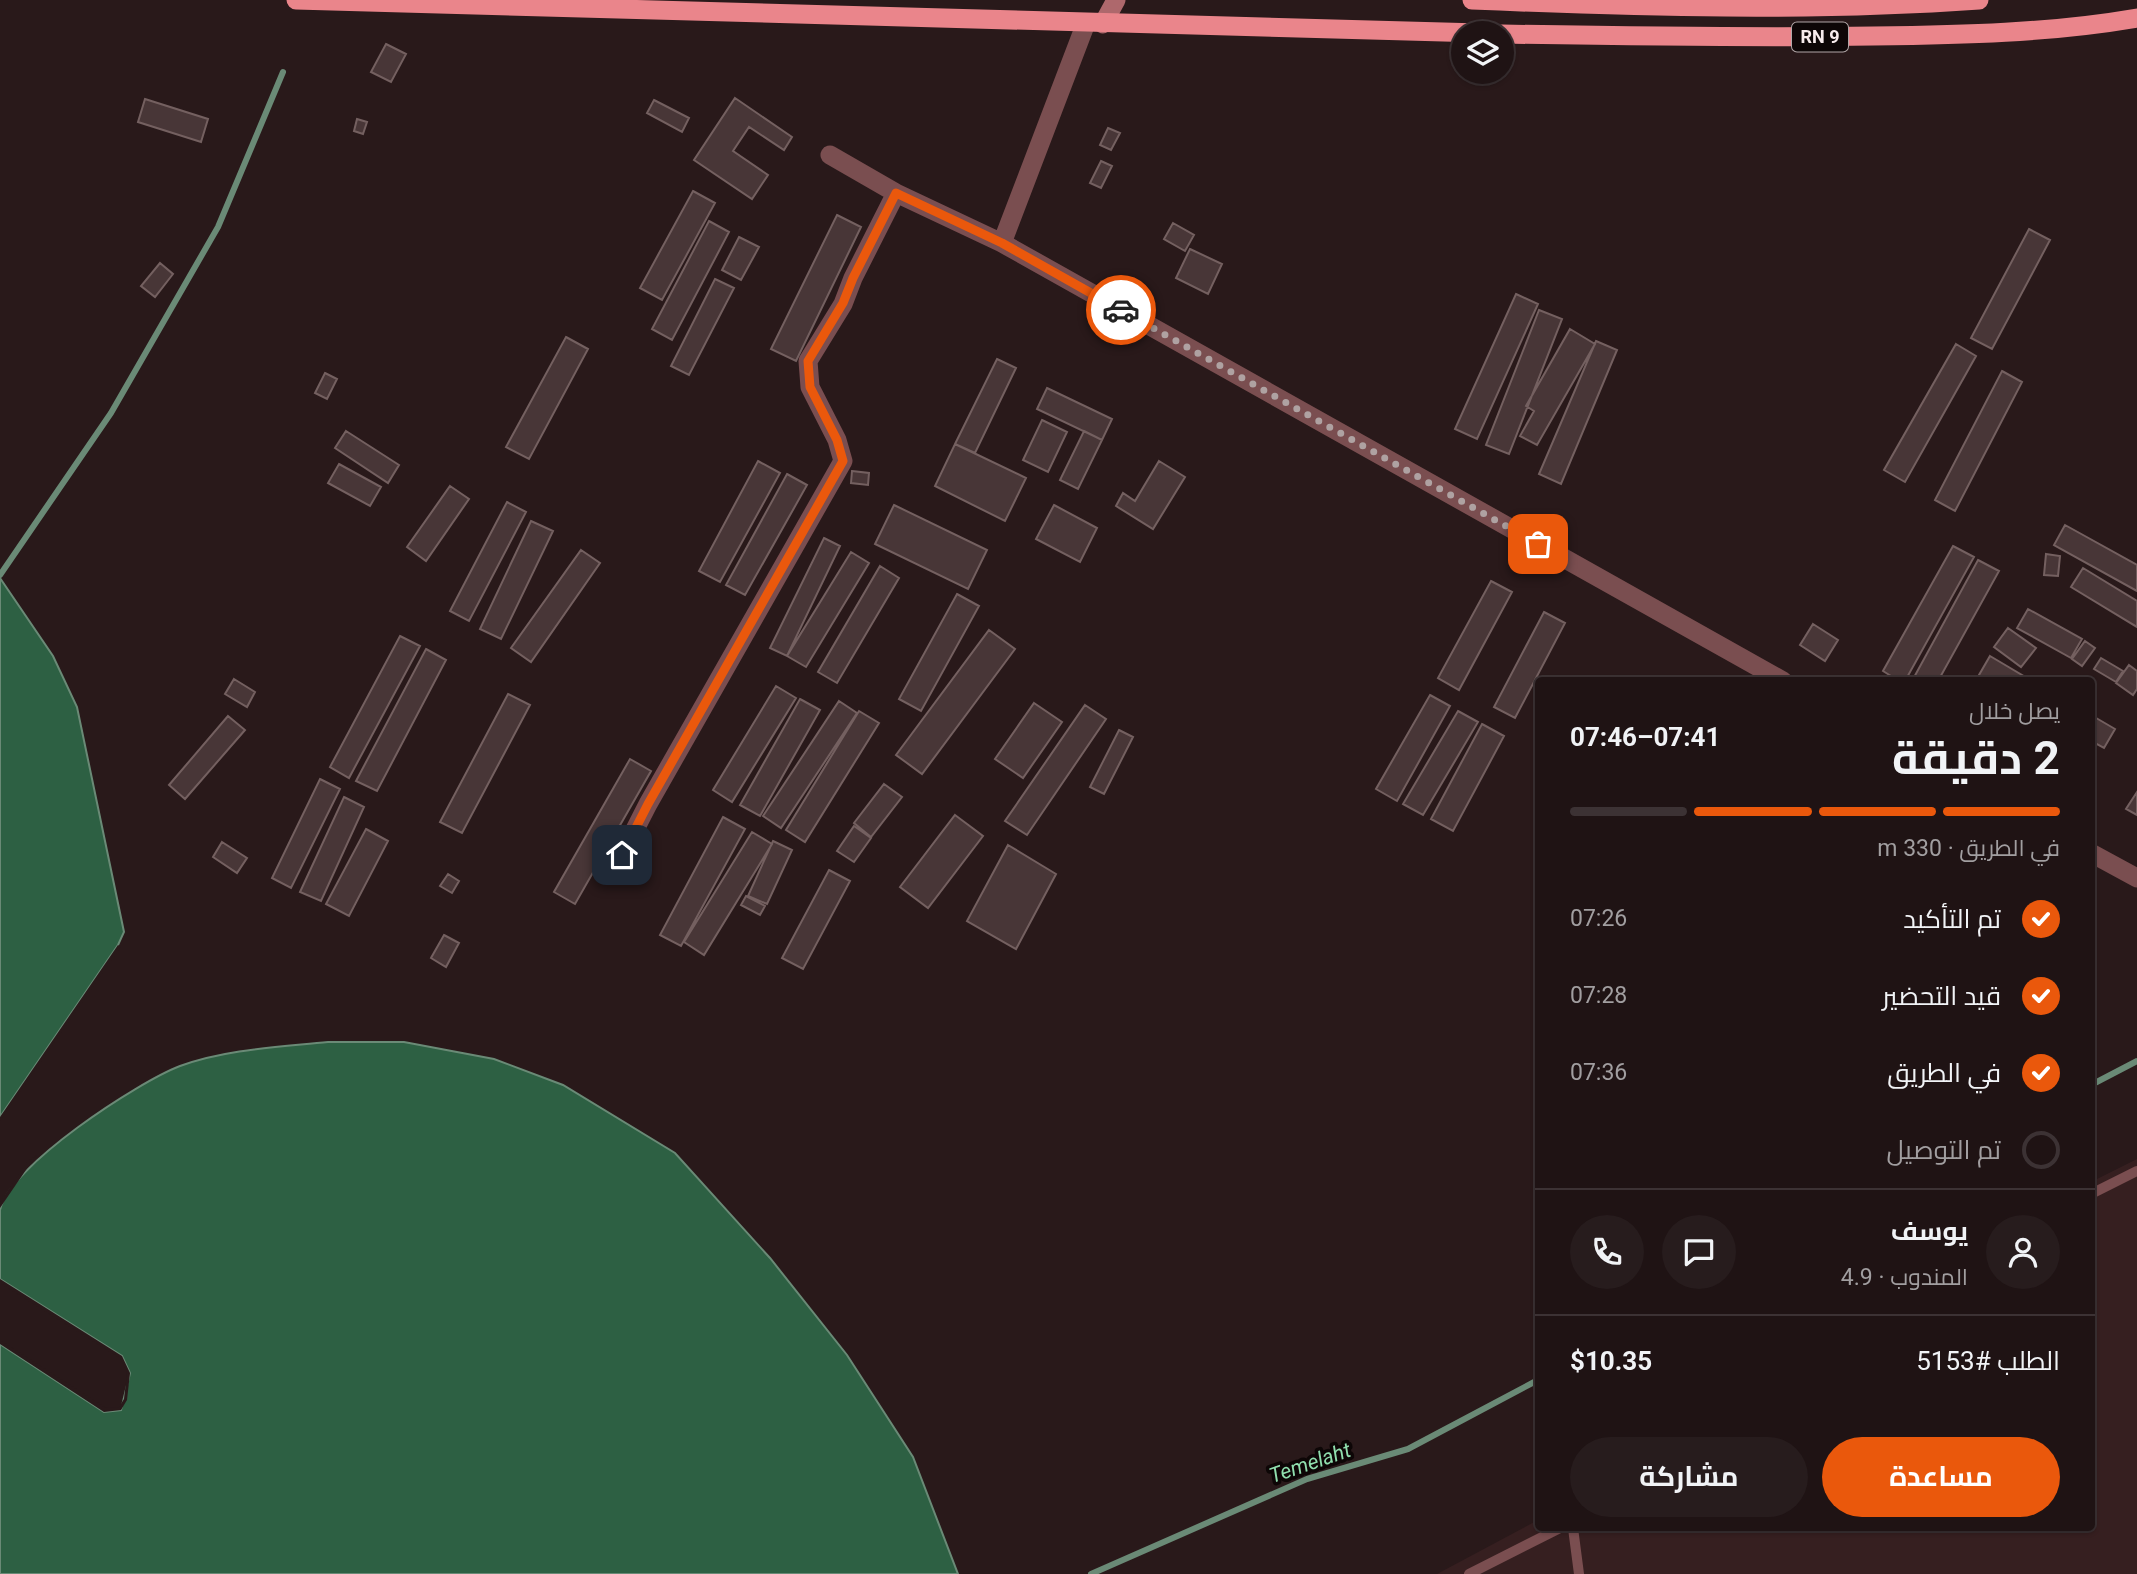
<!DOCTYPE html>
<html lang="ar">
<head>
<meta charset="utf-8">
<style>
	body { margin:0; font-family:Roboto,Cairo,sans-serif; background:#271c1d; color:#f1f3f6; direction:rtl; height:100vh; display:flex; flex-direction:column; font-size:26px; white-space:nowrap }
	* { box-sizing:border-box; margin:0 }
	p { font-size:23px; color:#a19ea0 }
	.icon { flex:none; width:38px; height:38px; fill:none; stroke:currentColor; stroke-width:2; stroke-linecap:round; stroke-linejoin:round }
	.map { position:relative; flex:1; overflow:hidden; direction:ltr }
	.panel { position:absolute; left:1535px; top:677px; width:560px; height:854px; display:flex; flex-direction:column; background:#1f1314; border-radius:7px; box-shadow:0 2px 5px #0004,0 0 0 2px #3c3234; direction:rtl }
	.panel>* { flex:none }
	.buttons { position:absolute; left:1451px; top:21px; display:grid; gap:14px }
	.buttons a { display:grid; place-items:center; width:63px; height:63px; border-radius:50%; background:#1f1314; box-shadow:0 2px 5px #0004,0 0 0 2px #3c3234; font-size:35px }
	.pin { position:absolute; display:grid; place-items:center; width:60px; height:60px; color:#fff; margin:-30px; border-radius:14px; box-shadow:0 4px 10px #0006 }
	.courier { position:absolute; display:grid; place-items:center; width:70px; height:70px; margin:-35px; border:5px solid #ea580c; border-radius:50%; background:#fff; color:#222; box-shadow:0 2px 9px #0007 }
	.overview em { font-style:normal; font-weight:700 }
	.overview div { display:flex; flex-direction:column-reverse }
	.overview { display:flex; align-items:center; justify-content:space-between; height:119px; padding:0 35px }
	h1 { font-size:46px; font-weight:700; line-height:52px }
	.bar { display:grid; grid-template-columns:repeat(4,1fr); gap:10px 7px; align-content:center; height:84px; padding:0 35px }
	.bar i { height:9px; border-radius:5px; background:#3c3234 }
	.bar .selected { background:#ea580c }
	.bar p { grid-column:span 4 }
	.line { display:flex; align-items:center; gap:18px; padding:0 35px; border-top:2px solid #3c3234 }
	.line div { flex:1 }
	.round { display:grid; place-items:center; flex:none; width:74px; height:74px; border-radius:37px; background:#271c1d }
	ol { padding:0 35px; list-style:none }
	li { display:flex; align-items:center; gap:21px; height:77px }
	li p { margin-inline-start:auto }
	li .icon { padding:7px; border-radius:50%; background:#ea580c; color:#fff; stroke-width:4 }
	li:last-child { color:#a19ea0 }
	li i { width:38px; height:38px; border:4px solid #3c3234; border-radius:50% }
	.action { display:flex; gap:14px; margin-top:auto; padding:14px 35px }
	.action a { flex:1; height:80px; border-radius:42px; background:#ea580c; color:#fff; font-size:28px; font-weight:700; line-height:80px; text-align:center }
	.action a+a { background:#271c1d; color:#f1f3f6 }
	.map>svg:first-child { display:block }
	.built { fill:#361f20 }
	.water { fill:#2d6043; stroke:#6a8a76; stroke-width:2 }
	.pier { fill:#29191a }
	.lines { fill:none; stroke-linecap:round; stroke-linejoin:round }
	.stream { stroke:#6a8a76; stroke-width:6 }
	.building { fill:#483637; stroke:#746060; stroke-width:2 }
	.service { stroke:#7a4e50; stroke-width:10 }
	.minor { stroke:#7a4e50; stroke-width:19 }
	.secondary { stroke:#ae686c; stroke-width:19 }
	.trunk { stroke:#ea858b; stroke-width:19 }
	.done { stroke:#afa2a2; stroke-width:7; stroke-dasharray:0 12.6 }
	.route { stroke:#ea580c; stroke-width:9 }
	.labels { text-anchor:middle; stroke-width:7; stroke-linejoin:round; paint-order:stroke }
	.shield { fill:#0d0606; stroke:#b1a6a7; stroke-width:2 }
	.shield-label { font-size:18px; font-weight:bold; fill:#f7ebec }
	.water-label { font-size:21px; font-style:italic; fill:#90dfae; stroke:#0d0606 }
</style>
</head>
<body>
<div class="map">
<svg width="2137" height="1574" viewBox="0 0 2137 1574">
	<rect width="100%" height="100%" fill="#29191a"/>
	<path class="built" d="M2137,1159V1574H1437L1538,1520V1528H2091V1182Z"/>
	<path class="water" d="M0,578L53,656L77,707L124,932L118,945L0,1117Z
		M328,1042H404L494,1059L563,1085L675,1153L770,1258L847,1355L913,1457L958,1574H0V1344L104,1412L121,1410L130,1373L122,1356L0,1279C0,1257 0,1231 0,1210C9,1166 138,1082 180,1066C226,1049 280,1047 328,1042Z"/>
	<path class="pier" d="M118,945L121,947L0,1121V1117Z
		M37,1155L30,1164L0,1208V1202L27,1162Z
		M0,1279L122,1356L130,1373L127,1400L121,1410L104,1412L0,1344V1340L106,1408L119,1407L124,1399L127,1373L120,1358L0,1283Z"/>
	<g class="lines">
		<path class="stream" d="M0,575L111,413L218,227L283,72
			M2091,1085L2137,1061
			M1091,1574L1307,1479L1408,1449L1538,1380"/>
	</g>
	<path class="building" d="M386,44L406,54L391,82L371,72Z
		M735,98L792,137L784,150L749,127L733,151L768,175L752,199L694,160Z
		M145,99L208,119L201,142L138,122Z
		M654,100L689,118L682,132L647,113Z
		M357,119L367,122L363,134L354,131Z
		M1108,128L1120,133L1111,150L1100,145Z
		M1101,161L1112,166L1101,188L1090,183Z
		M693,191L715,203L662,300L640,288Z
		M837,215L861,227L796,361L771,349Z
		M709,221L729,232L672,340L652,329Z
		M1173,223L1194,235L1185,251L1164,239Z
		M2029,229L2050,240L1992,349L1971,338Z
		M739,237L759,247L741,280L722,270Z
		M1190,249L1222,264L1208,294L1176,278Z
		M160,263L173,274L155,297L141,286Z
		M715,279L734,288L689,375L671,366Z
		M1516,294L1538,304L1477,439L1455,429Z
		M1539,310L1562,319L1509,454L1486,445Z
		M1570,329L1595,344L1537,445L1520,436L1534,411L1526,406Z
		M566,337L588,349L529,459L506,447Z
		M1596,341L1617,350L1561,484L1539,474Z
		M1956,344L1976,356L1905,482L1884,470Z
		M997,359L1016,368L975,453L955,444Z
		M2002,371L2022,382L1955,511L1935,500Z
		M325,373L337,379L327,399L315,393Z
		M1047,388L1112,419L1102,440L1037,409Z
		M1042,420L1067,432L1048,472L1023,460Z
		M346,431L399,465L388,483L335,448Z
		M1084,431L1102,440L1078,489L1060,480Z
		M955,444L1026,478L1005,521L935,486Z
		M758,461L780,473L720,582L699,571Z
		M1159,461L1185,477L1153,529L1116,506L1123,493L1135,501Z
		M339,464L381,487L370,506L328,483Z
		M852,471L869,473L868,485L851,483Z
		M787,474L807,485L745,595L726,585Z
		M450,486L469,499L426,561L407,547Z
		M507,502L526,512L469,621L450,611Z
		M894,505L987,550L968,589L875,544Z
		M1054,505L1097,528L1080,562L1036,539Z
		M531,521L553,531L501,639L480,629Z
		M2065,525L2137,565V591L2054,545Z
		M824,538L840,546L787,656L770,648Z
		M1953,546L1974,557L1905,681H1899L1883,671Z
		M581,550L600,563L531,662L511,648Z
		M851,552L869,563L806,667L787,656Z
		M2046,554L2060,556L2058,576L2044,575Z
		M1978,560L1999,571L1938,681H1912Z
		M880,566L899,578L837,683L818,672Z
		M2083,568L2137,601V627L2071,587Z
		M1491,581L1512,592L1459,690L1438,678Z
		M957,594L979,606L921,711L899,699Z
		M2028,609L2082,639L2071,658L2017,628Z
		M1544,612L1565,623L1515,718L1494,707Z
		M1813,624L1838,640L1825,661L1800,645Z
		M2008,628L2036,648L2021,667L1994,647Z
		M989,630L1015,649L922,774L896,755Z
		M400,636L420,646L349,778L330,767Z
		M2085,641L2095,648L2082,666L2072,659Z
		M426,649L446,660L377,791L356,781Z
		M1990,656L2032,681H1988L1979,675Z
		M2101,658L2123,671L2116,682L2094,669Z
		M2129,665L2137,671V689L2133,695L2116,683Z
		M234,679L255,692L247,707L225,694Z
		M776,686L796,698L732,802L713,790Z
		M508,694L530,705L462,833L440,822Z
		M1430,695L1450,706L1397,801L1376,789Z
		M800,699L820,710L760,816L740,805Z
		M839,701L857,713L781,828L763,816Z
		M1034,703L1062,722L1023,778L995,759Z
		M1085,705L1106,719L1027,835L1005,821Z
		M859,711L879,723L805,842L786,830Z
		M1458,711L1478,722L1423,815L1403,804Z
		M2091,715L2115,729L2104,748L2091,741Z
		M228,716L245,730L185,799L169,785Z
		M1482,724L1504,736L1453,831L1431,819Z
		M1119,730L1133,737L1104,794L1090,787Z
		M630,759L651,771L575,904L554,892Z
		M320,779L340,789L291,888L272,878Z
		M884,784L902,797L871,837L854,823Z
		M2137,792V815L2126,809Z
		M344,797L364,807L321,901L300,892Z
		M955,815L983,836L928,908L900,887Z
		M723,817L745,829L681,946L660,935Z
		M854,826L871,838L854,862L837,851Z
		M366,829L388,841L349,916L326,904Z
		M752,832L772,844L704,955L684,942Z
		M773,841L792,850L767,904L748,896Z
		M222,842L247,858L237,873L213,857Z
		M1008,845L1056,874L1016,949L967,921Z
		M829,870L850,881L803,969L782,958Z
		M448,874L459,881L452,893L440,886Z
		M746,896L765,906L760,915L741,905Z
		M444,935L459,943L446,967L431,958Z"/>
	<g class="lines">
		<path class="service" d="M2091,1194L2137,1171
			M1573,1528L1579,1574
			M1469,1574L1560,1528"/>
		<path class="minor" d="M830,155L896,193L1002,243L1783,681
			M1002,243L1086,23
			M2091,853L2137,878
			M622,855L648,804L843,461L837,440L810,387L808,361L843,304L853,278L896,193"/>
		<path class="secondary" d="M1103,24L1116,0"/>
		<path class="trunk" d="M296,0L1480,33
			M1472,0C1641,7 1810,12 1979,0
			M1502,34C1625,36 1749,38 1873,36C1961,35 2050,33 2137,18"/>
	</g>
	<g class="lines">
		<path class="done" d="M1121,310L1538,544"/>
		<path class="route" d="M622,855L648,804L843,461L837,440L810,387L808,361L843,303L853,278L896,193L1002,243L1121,310"/>
	</g>
	<g class="labels">
		<rect class="shield" x="1792" y="22.5" width="56" height="29" rx="5"/>
		<g class="shield-label">
			<text x="1820" y="43">RN 9</text>
		</g>
		<g class="water-label">
			<text transform="translate(1310 1463) rotate(-19)" y="7">Temelaht</text>
		</g>
	</g>
</svg>
<div class="buttons">
<a><svg class="icon" aria-label="layers" viewBox="0 0 24 24"><path d="M12 4l9 5-9 5-9-5zM3 14l9 5 9-5"/></svg></a>
</div>
<div class="pin" style="left:1538px;top:544px;background:#ea580c"><svg class="icon" aria-label="bag" viewBox="0 0 24 24"><path d="M5 8h14l-1 12H6zM9 8a3 3 0 0 1 6 0"/></svg></div>
<div class="pin" style="left:622px;top:855px;background:#1f2937"><svg class="icon" aria-label="home" viewBox="0 0 24 24"><path d="M3 11l9-7 9 7M6 9v11h12V9"/></svg></div>
<div class="courier" style="left:1121px;top:310px"><svg class="icon" aria-label="car" viewBox="0 0 24 24"><path d="M5 17H2v-5l4-1 3-4h7l3 4 3 1v5h-3M9 17h6M6 11h13"/><circle cx="7" cy="17" r="2"/><circle cx="17" cy="17" r="2"/></svg></div>
<section class="panel">
<div class="overview"><div><h1>2 دقيقة</h1><p>يصل خلال</p></div><em>07:41–07:46</em></div>
<div class="bar"><i class="selected"></i><i class="selected"></i><i class="selected"></i><i></i><p>في الطريق · 330 m</p></div>
<ol>
<li><svg class="icon" aria-label="check" viewBox="0 0 24 24"><path d="M5 12l5 5 9-10"/></svg>تم التأكيد<p>07:26</p></li>
<li><svg class="icon" aria-label="check" viewBox="0 0 24 24"><path d="M5 12l5 5 9-10"/></svg>قيد التحضير<p>07:28</p></li>
<li><svg class="icon" aria-label="check" viewBox="0 0 24 24"><path d="M5 12l5 5 9-10"/></svg>في الطريق<p>07:36</p></li>
<li><i></i>تم التوصيل</li>
</ol>
<div class="line" style="height:126px"><a class="round"><svg class="icon" aria-label="person" viewBox="0 0 24 24"><circle cx="12" cy="8" r="4"/><path d="M4 21q1-7 8-7t8 7"/></svg></a><div><b>يوسف</b><p>المندوب · 4.9</p></div><a class="round"><svg class="icon" aria-label="chat" viewBox="0 0 24 24"><path d="M4 5h16v11H9l-5 4z"/></svg></a><a class="round"><svg class="icon" aria-label="phone" viewBox="0 0 24 24"><path d="M5 4h4l2 5-3 2q2 4 5 5l2-3 5 2v4C11 20 4 13 5 4z"/></svg></a></div>
<div class="line" style="height:91px"><div>الطلب #5153</div><b>$10.35</b></div>
<div class="action"><a>مساعدة</a><a>مشاركة</a></div>
</section>
</div>
</body>
</html>
